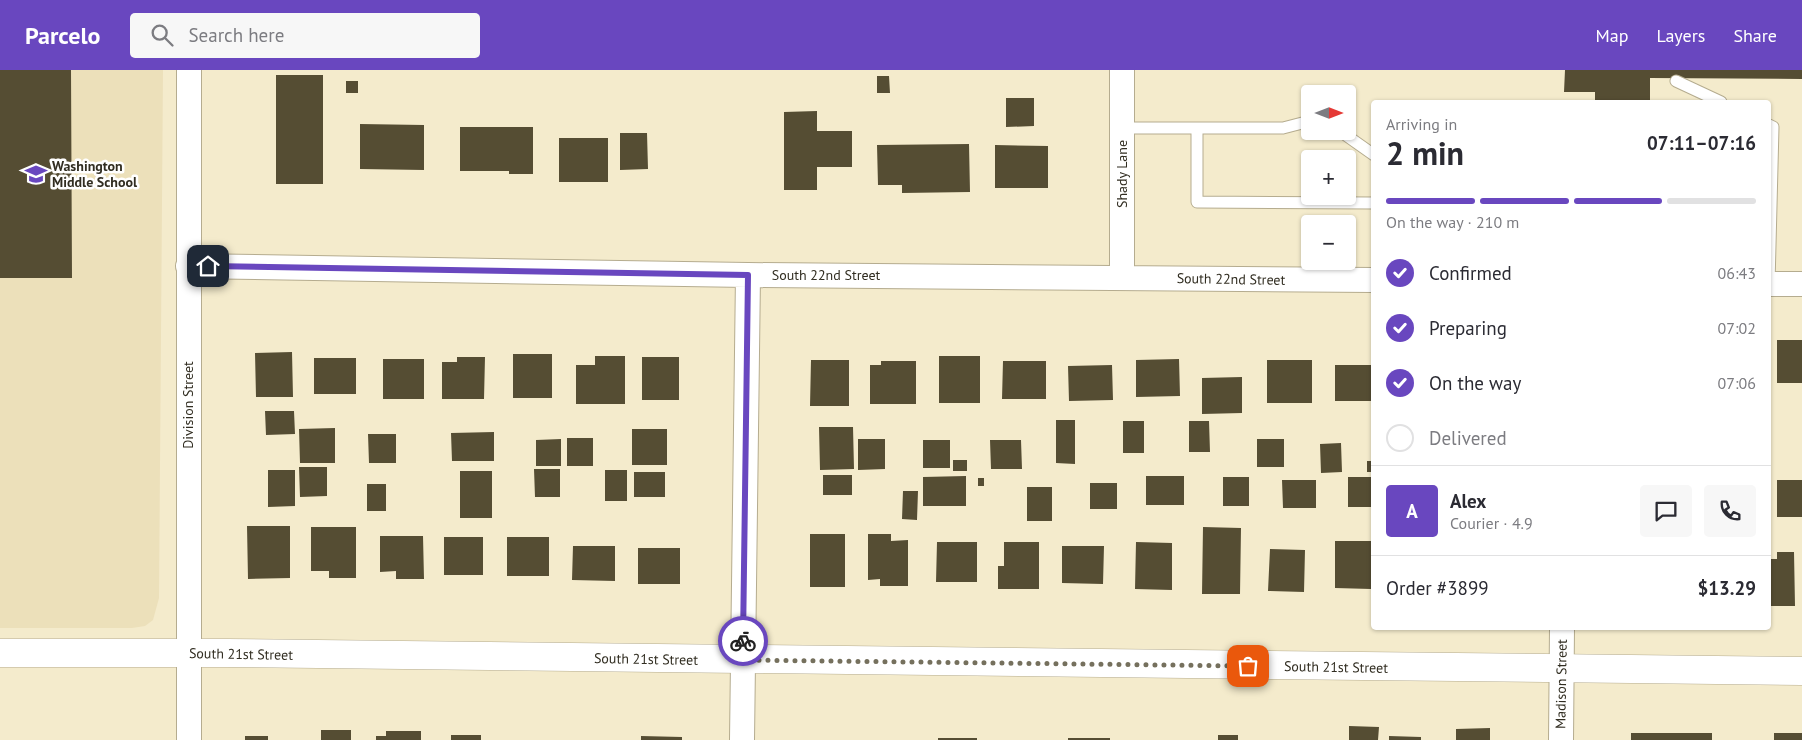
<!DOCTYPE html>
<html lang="en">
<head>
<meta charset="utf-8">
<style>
	body { margin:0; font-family:"PT Sans",sans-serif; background:#f7f7f7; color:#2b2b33; height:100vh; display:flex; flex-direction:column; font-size:19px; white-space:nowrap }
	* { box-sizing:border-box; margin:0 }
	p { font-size:16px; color:#7c7c81 }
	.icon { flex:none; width:28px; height:28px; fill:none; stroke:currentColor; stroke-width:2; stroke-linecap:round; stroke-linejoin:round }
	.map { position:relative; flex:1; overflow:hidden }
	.side { position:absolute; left:1371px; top:30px; width:400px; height:530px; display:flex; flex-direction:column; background:#fff; border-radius:5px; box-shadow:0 1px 4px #0004 }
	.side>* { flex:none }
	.needle { width:32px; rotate:90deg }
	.tools { position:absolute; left:1301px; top:15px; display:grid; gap:10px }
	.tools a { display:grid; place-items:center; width:55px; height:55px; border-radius:5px; background:#fff; box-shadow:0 1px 4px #0004; font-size:25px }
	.pin { position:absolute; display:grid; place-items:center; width:42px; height:42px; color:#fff; margin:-21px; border-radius:10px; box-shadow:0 2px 8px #0006 }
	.courier { position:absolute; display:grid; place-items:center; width:50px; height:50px; margin:-25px; border:4px solid #6947bf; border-radius:50%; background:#fff; color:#222; box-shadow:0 1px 6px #0007 }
	.head em { font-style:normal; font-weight:700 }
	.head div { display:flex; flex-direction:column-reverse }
	.head { display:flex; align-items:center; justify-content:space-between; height:85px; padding:0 15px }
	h1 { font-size:32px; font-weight:700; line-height:38px }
	.bar { display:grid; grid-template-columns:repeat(4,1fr); gap:8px 5px; align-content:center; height:60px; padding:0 15px }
	.bar i { height:6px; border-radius:4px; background:#e1e1e2 }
	.bar .selected { background:#6947bf }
	.bar p { grid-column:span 4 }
	.line { display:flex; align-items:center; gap:12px; padding:0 15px; border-top:1px solid #e1e1e2 }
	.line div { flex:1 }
	.round { display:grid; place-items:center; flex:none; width:52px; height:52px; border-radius:5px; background:#f7f7f7 }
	ol { padding:0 15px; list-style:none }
	li { display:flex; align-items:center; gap:15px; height:55px }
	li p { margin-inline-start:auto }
	li .icon { padding:5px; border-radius:50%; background:#6947bf; color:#fff; stroke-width:4 }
	li:last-child { color:#7c7c81 }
	li i { width:28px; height:28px; border:2px solid #e1e1e2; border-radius:50% }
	header { display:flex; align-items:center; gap:30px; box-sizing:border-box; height:70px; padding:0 25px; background:#6947bf; color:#fff }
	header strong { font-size:24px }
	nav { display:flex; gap:28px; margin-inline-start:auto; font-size:18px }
	.search { width:350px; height:45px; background:#f7f7f7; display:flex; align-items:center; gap:12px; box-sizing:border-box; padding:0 18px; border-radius:5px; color:#7c7c81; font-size:19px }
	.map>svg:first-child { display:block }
	.built { fill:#ece0ba }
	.building { fill:#554d33 }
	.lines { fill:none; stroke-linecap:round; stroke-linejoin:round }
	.lane-casing { stroke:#b5ac8f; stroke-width:13 }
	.street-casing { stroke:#b5ac8f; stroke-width:26 }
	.secondary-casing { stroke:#b5ac8f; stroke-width:29 }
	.lane { stroke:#fff; stroke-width:11 }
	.street { stroke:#fff; stroke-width:24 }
	.secondary { stroke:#fff; stroke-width:28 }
	.done { stroke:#75705d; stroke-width:5; stroke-dasharray:0 9 }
	.route { stroke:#6947bf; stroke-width:6 }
	.labels { text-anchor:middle; stroke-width:5; stroke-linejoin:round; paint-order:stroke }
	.poi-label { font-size:14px; font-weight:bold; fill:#312d21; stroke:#fff; text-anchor:start }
	.street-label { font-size:14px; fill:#312d21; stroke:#fff }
</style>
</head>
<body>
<header>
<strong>Parcelo</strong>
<div class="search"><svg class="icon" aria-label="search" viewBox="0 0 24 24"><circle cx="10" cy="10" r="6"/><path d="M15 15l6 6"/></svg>Search here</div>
<nav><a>Map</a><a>Layers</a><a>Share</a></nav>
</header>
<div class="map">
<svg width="1802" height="670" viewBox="0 0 1802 670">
	<rect width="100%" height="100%" fill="#f4ebcc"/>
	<path class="built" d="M0,0H163L159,528L153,550L145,556L132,558H0Z"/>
	<path class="building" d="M0,0H71L72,208H0Z
		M1565,0H1802V9L1650,8V32H1595V22H1564Z
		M276,5H323V114H276Z
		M877,6H889L890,23H877Z
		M346,11H358V23H346Z
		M1006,28H1034V56L1006,57Z
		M817,41V61H852V97H817V120H784V42Z
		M360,54L424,55V100L360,99Z
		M460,57H533V104H509V101H460Z
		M620,63H647L648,99L620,100Z
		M559,68H608V112H559Z
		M969,74L970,122L902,123V115H878L877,75Z
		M995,75L1048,76V118H995Z
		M1777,270H1802V313H1777Z
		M292,282L293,327H256L255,283Z
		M513,284H552V328H513Z
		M595,286H625V334H576V295H595Z
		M939,286H980V333H939Z
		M457,287H485L484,329H442V292H457Z
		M642,287H679V330H642Z
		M314,288H356V324H314Z
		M383,289H424V329H383Z
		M1179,289L1180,326L1136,327V290Z
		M811,290H849V336H810Z
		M1267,290H1312V333H1267Z
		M881,291H916V334H870V295H881Z
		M1003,291H1046V329H1002Z
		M1112,295L1113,330L1069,331L1068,296Z
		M1335,295H1374V331H1335Z
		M1242,307V343L1202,344V308Z
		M265,341H294L295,364L266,365Z
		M1056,350H1075V394L1056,393Z
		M1123,351H1144V383H1123Z
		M1189,351H1209L1210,382H1189Z
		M819,357H853L854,399L820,400Z
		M335,358V393H300L299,359Z
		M632,359H667V395H632Z
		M494,362V391H452L451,363Z
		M368,364H396V393H369Z
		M567,368H593V396H567Z
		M561,369V396H536V370Z
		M858,369H885V399L858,400Z
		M1257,369H1284V397H1257Z
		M923,370H950V398H923Z
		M990,370H1021L1022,399H991Z
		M1341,373L1342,402L1321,403L1320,374Z
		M953,390H967V401H953Z
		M1367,391H1374V402H1367Z
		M299,397H327V426L300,427Z
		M534,399H560V427H535Z
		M268,400H295V436L268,437Z
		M605,400H627V431H605Z
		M460,401H492V448H460Z
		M634,402H665V427H634Z
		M823,405H852V425H823Z
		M966,406V436H923V407Z
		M1146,406H1184V435H1146Z
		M1223,407H1249V436H1223Z
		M1348,407H1374V437H1348Z
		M978,408H984V416H978Z
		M1282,410H1316V438H1283Z
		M1777,410H1802V447H1777Z
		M1090,413H1117V439H1090Z
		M367,414H386V441H367Z
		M1027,417H1052V451H1027Z
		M903,421H918L917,450L902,449Z
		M247,456H290V508L248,509Z
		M311,457H356V508H329V501H311Z
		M1203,457L1241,458L1240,524H1202Z
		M810,464H845V517H810Z
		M868,464H891V471L908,470V516H880V509L868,510Z
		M380,466H423L424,509H396V501L380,502Z
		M444,467H483V505H444Z
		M507,467H549V506H507Z
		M1335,471H1371V519L1335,518Z
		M937,472H977V512H936Z
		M1004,472H1039V519H998V496H1004Z
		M1136,472L1172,473V520L1135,519Z
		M573,476H615V511L572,510Z
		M1062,476H1104L1103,514L1062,513Z
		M638,478H680V514H638Z
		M1270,479L1305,480L1304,522L1268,521Z
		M1777,482H1794L1795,536H1769V489H1777Z
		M1349,656L1379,657L1378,670H1349Z
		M1490,658V670H1456V659Z
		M321,660H351V670H321Z
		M386,661H421V670H376V666H386Z
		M1631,663H1712V670H1631Z
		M1774,663H1802V670H1774Z
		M451,665H481V670H451Z
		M1218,665H1238V670H1218Z
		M245,666H268V670H245Z
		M641,666L682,667V670H641Z
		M1389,666L1421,667V670H1389Z
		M938,668H977V670H938Z
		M1068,668H1110V670H1068Z"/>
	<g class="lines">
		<g class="lane-casing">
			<path id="lane" d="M1676,11L1721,32
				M1769,55L1773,57L1769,214
				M1122,58H1283L1310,51
				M1197,58V132L1374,133
				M1340,61L1374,85"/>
		</g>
		<g class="street-casing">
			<path id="street" d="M189,0V670
				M188,196L748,205L1374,210
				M1122,208V0
				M1769,214H1802
				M742,670L748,205
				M1561,670L1562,558"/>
		</g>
		<g class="secondary-casing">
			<path id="secondary" d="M0,583H227L1802,601"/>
		</g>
		<use href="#lane" class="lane"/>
		<use href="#street" class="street"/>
		<use href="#secondary" class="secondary"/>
	</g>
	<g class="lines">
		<path class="done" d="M743,571L742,590L1248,596"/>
		<path class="route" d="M208,196L748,205L743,571"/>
	</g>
	<defs>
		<g id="school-bare" transform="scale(1.725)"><path d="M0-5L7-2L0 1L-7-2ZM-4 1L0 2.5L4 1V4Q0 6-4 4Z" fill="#6947bf" stroke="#fff" stroke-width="2.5" paint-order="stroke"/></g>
	</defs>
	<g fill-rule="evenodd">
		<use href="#school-bare" x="36" y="104"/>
	</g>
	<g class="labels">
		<g class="poi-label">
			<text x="52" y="101">Washington<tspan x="52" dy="16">Middle School</tspan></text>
		</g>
		<g class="street-label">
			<text transform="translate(1122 104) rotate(-90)" y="5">Shady Lane</text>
			<text x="826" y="210">South 22nd Street</text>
			<text transform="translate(1231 209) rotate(1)" y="5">South 22nd Street</text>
			<text transform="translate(188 335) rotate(-90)" y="5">Division Street</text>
			<text transform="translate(241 584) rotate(1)" y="5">South 21st Street</text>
			<text transform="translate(646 589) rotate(1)" y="5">South 21st Street</text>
			<text transform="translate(1336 597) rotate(1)" y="5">South 21st Street</text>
			<text transform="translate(1561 614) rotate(-89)" y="5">Madison Street</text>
		</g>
	</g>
</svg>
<div class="tools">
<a><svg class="needle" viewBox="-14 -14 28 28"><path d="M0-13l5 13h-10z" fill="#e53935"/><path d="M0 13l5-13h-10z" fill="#7c7c81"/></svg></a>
<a>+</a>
<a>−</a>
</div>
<div class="pin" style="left:1248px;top:596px;background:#ea580c"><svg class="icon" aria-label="bag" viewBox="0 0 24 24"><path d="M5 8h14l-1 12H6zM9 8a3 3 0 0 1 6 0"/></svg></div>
<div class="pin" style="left:208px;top:196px;background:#1f2937"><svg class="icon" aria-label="home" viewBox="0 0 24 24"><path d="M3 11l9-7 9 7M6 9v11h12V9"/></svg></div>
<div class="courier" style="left:743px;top:571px"><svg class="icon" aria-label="bike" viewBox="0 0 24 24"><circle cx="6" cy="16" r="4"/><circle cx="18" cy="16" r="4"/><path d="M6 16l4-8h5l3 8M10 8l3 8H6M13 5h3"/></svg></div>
<section class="side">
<div class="head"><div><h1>2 min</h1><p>Arriving in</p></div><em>07:11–07:16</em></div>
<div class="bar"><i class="selected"></i><i class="selected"></i><i class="selected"></i><i></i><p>On the way · 210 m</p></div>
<ol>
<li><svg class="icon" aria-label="check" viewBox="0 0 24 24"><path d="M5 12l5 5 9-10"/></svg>Confirmed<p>06:43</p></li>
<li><svg class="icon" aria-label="check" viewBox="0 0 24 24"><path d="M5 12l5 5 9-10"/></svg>Preparing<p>07:02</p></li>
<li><svg class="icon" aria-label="check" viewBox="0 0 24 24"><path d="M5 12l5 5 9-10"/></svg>On the way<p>07:06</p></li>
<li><i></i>Delivered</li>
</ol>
<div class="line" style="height:90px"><b class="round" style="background:#6947bf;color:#fff">A</b><div><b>Alex</b><p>Courier · 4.9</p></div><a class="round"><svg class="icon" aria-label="chat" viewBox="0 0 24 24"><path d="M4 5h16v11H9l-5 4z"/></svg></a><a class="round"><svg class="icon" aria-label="phone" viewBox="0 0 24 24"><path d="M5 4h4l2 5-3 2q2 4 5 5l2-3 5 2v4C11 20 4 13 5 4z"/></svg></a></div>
<div class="line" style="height:65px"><div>Order #3899</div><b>$13.29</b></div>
</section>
</div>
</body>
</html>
